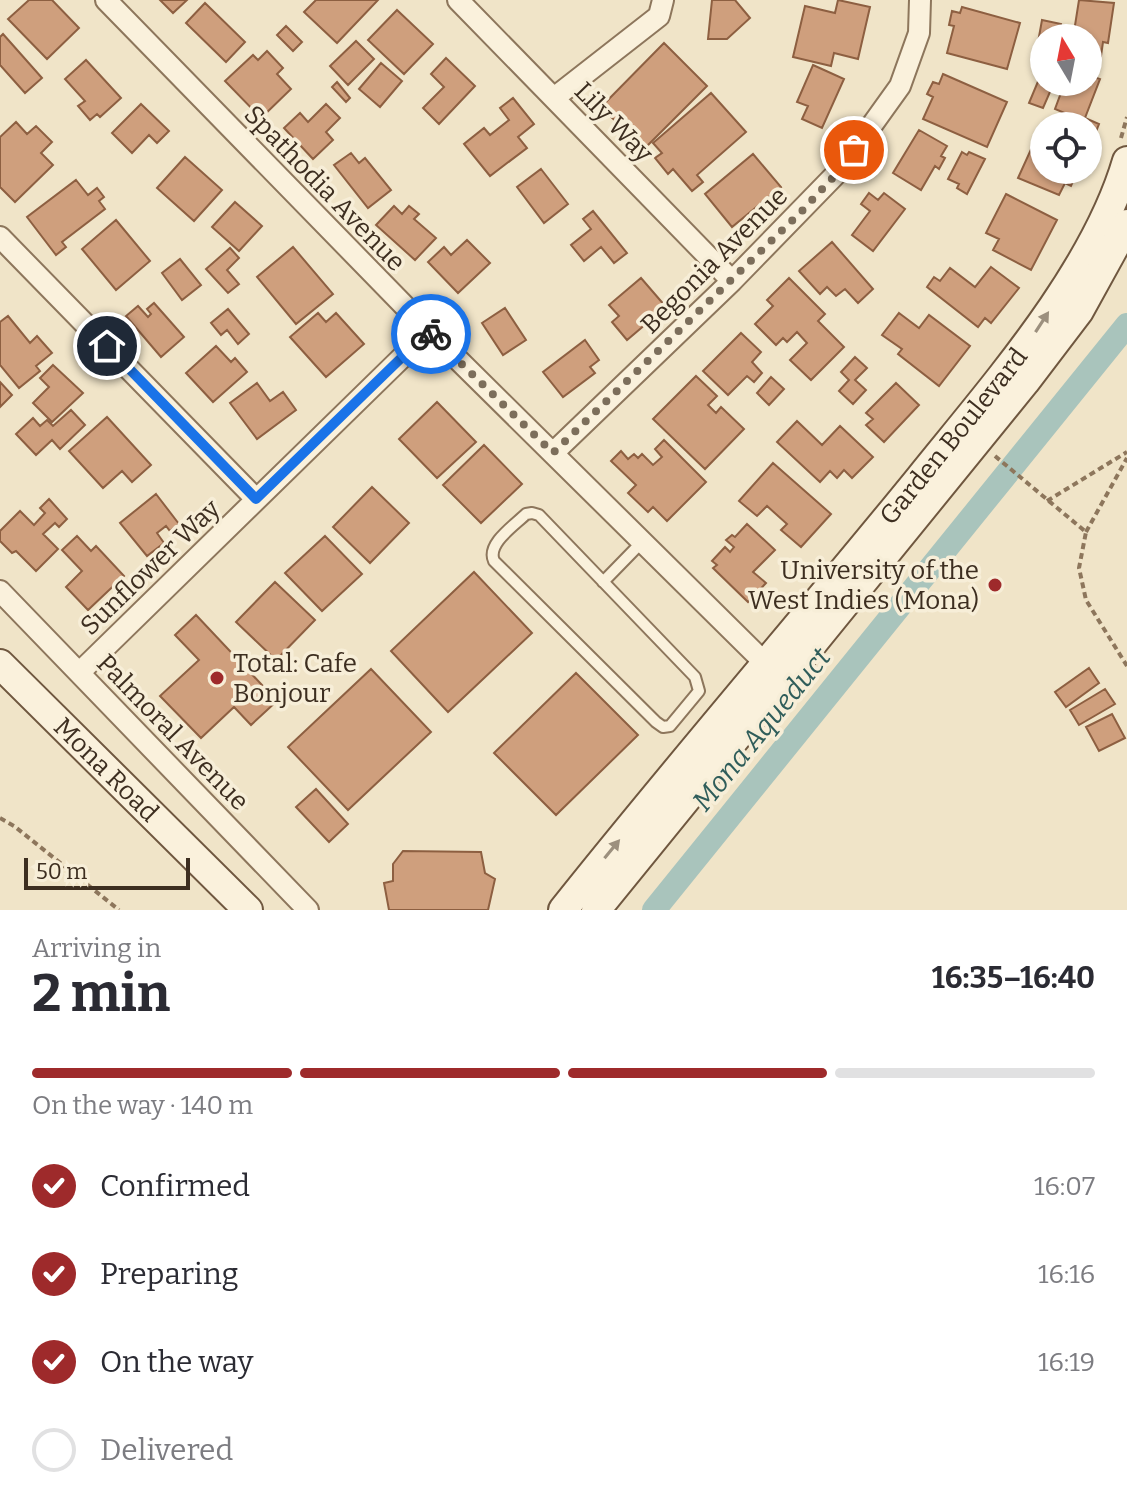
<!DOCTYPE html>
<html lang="en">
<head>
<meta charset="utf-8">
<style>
	body { margin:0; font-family:Bitter,serif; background:#f7f7f7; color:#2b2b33; height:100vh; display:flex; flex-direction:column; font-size:30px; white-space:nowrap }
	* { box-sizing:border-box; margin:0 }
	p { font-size:26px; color:#7c7c81 }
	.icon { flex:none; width:44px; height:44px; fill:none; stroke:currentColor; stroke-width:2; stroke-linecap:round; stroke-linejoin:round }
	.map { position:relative; height:910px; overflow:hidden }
	.sheet { display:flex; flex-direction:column; background:#fff; flex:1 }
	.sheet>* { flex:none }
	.needle { width:52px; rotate:350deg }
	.tools { position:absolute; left:1030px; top:24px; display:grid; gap:16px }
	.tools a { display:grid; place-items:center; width:72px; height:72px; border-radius:50%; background:#fff; box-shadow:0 2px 6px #0004; font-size:40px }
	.scale { position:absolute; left:24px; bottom:20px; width:166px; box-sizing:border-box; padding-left:8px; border:4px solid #3d2e20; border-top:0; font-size:22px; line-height:28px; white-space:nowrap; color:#3d2e20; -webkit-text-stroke:6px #f7eed8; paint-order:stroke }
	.pin { position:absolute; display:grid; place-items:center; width:68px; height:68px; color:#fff; margin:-34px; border:4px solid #fff; border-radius:50%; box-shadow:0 2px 8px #0007 }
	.courier { position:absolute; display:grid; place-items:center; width:80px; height:80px; margin:-40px; border:6px solid #1a73e8; border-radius:50%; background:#fff; color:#222; box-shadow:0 2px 10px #0007 }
	.summary em { font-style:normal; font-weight:700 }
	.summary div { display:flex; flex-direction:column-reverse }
	.summary { display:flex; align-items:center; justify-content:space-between; height:136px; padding:0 32px }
	h1 { font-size:52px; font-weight:700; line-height:60px }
	.bar { display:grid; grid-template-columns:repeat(4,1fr); gap:12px 8px; align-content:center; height:96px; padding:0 32px }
	.bar i { height:10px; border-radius:6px; background:#e1e1e2 }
	.bar .current { background:#9e2a2b }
	.bar p { grid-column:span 4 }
	ol { padding:0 32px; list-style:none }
	li { display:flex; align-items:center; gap:24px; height:88px }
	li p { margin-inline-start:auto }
	li .icon { padding:8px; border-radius:50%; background:#9e2a2b; color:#fff; stroke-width:4 }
	li:last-child { color:#7c7c81 }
	li i { width:44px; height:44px; border:4px solid #e1e1e2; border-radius:50% }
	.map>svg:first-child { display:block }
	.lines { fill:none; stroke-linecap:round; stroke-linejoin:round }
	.canal { stroke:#a9c4bc; stroke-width:24 }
	.building { fill:#cf9f7d; stroke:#8d5f41; stroke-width:2 }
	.lane-casing { stroke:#8d765c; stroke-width:14 }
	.street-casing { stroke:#8d765c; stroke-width:24 }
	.secondary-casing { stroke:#6f573f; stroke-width:32 }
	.path { stroke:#8d765c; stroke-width:4; stroke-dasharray:6 4; stroke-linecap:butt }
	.lane { stroke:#faf1dc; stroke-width:10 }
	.street { stroke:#faf1dc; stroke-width:20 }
	.secondary { stroke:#faf1dc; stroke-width:28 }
	.oneway { fill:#9c907e }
	.done { stroke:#7c6e5b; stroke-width:8; stroke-dasharray:0 14.4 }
	.route { stroke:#1a73e8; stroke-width:10 }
	.poi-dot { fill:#9e2a2b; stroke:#f7eed8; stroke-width:3 }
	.labels { text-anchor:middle; stroke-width:7; stroke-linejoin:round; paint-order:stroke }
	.street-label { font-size:26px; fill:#3d2e20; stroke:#f7eed8 }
	.poi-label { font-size:26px; fill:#3d2e20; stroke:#f7eed8; text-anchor:end }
	.water-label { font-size:28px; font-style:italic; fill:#2f5d5a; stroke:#f7eed8 }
</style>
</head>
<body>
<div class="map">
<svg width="1127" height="910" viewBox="0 0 1127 910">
	<rect width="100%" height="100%" fill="#f0e4c8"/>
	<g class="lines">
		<path class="canal" d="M654,910L1127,325"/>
	</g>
	<path class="building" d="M29,0H52L79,28L47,59L8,19Z
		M160,0H187L173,13Z
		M316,0H378L337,43L304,12Z
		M712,0H735L750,18L727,39H708Z
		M838,0L870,7L858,59L834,53L831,66L793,57L805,6L835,13Z
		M1079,0L1114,3L1108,43L1103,42L1101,56L1088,54V38H1073Z
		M205,3L245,42L226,62L186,23Z
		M962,7L1020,23L1007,69L947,53L954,26L949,25L952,11L960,13Z
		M397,10L433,44L404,74L368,40Z
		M1042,20L1061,24L1059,34L1070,38H1044V49L1037,48Z
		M286,26L302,42L293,51L277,35Z
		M3,34L42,78L25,93L0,65V37Z
		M356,41L374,59L348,85L330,66Z
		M664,43L707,86L644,149L601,107Z
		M267,51L283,68L277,74L291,89L261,118L225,81L253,55L258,60Z
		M446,58L475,86L439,124L423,108L444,87L431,74Z
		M86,60L121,98L100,117L97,114L90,120L78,106L85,101L65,79Z
		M381,63L402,81L380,107L359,89Z
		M813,65L844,79L822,128L802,119L808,106L797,102Z
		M943,74L1007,102L987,147L923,119L933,97L927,94L933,82L939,84Z
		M1088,75L1100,79L1085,118L1099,124L1093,139L1088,137V126H1062L1067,114L1055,109L1065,82H1088Z
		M1039,79L1053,85L1043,108L1029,103Z
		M337,82L350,98L346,102L332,87Z
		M711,93L746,132L697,175L703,182L692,191L673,169L668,174L655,158L662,153L653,143Z
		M513,98L534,124L518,137L527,148L490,176L464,144L484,128L490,135L509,120L500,108Z
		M141,104L169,131L157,143L149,135L132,153L112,133Z
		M326,104L340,118L326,132L333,140L313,159L284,128L300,113L308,122Z
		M16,122L27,134L36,126L52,142L41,153L53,165L15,202L0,187V137Z
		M919,130L947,146L941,156L945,158L939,169L935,166L921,190L893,173Z
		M1038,134L1044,136V170H1078L1071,186L1065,183L1059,195L1018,178Z
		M962,152L967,155L969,152L985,159L967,194L957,188L959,184L948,179Z
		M351,153L359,163L365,158L391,190L368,208L334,165Z
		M753,154L781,187L732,227L705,194Z
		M185,157L222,190L194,221L157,188Z
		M541,169L568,204L544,223L517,187Z
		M76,180L88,195L97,188L104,197L99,201L105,209L62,242L66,247L56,255L27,217Z
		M869,193L878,200L884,193L905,209L873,251L852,235L870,211L861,204Z
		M1006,194L1057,220L1031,270L993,250L999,239L986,233Z
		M235,202L262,226L239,251L212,227Z
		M394,206L402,214L409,206L419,214L414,219L436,238L415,260L376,225Z
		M593,211L627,253L614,263L601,247L584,261L571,245L591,229L583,219Z
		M116,220L150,261L116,290L82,249Z
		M467,240L490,263L458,293L428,262L444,247L451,255Z
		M832,242L873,289L858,303L845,289L836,296L827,287L820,294L799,271Z
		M293,247L333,294L296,324L257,277Z
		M230,248L239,258L227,270L239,284L228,293L206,269Z
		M180,259L201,285L182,300L162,273Z
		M991,267L1019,288L991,323L985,318L978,327L927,287L934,277L940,281L950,268L975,287Z
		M641,278L666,307L627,340L612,322L619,316L609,305Z
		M789,278L825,314L818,321L844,347L811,380L790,360L807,343L797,332L787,342L783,338L776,345L755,324L773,306L767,300Z
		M154,303L184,337L161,357L126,316L138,306L148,317L151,314L147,309Z
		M505,308L526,340L503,355L482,323Z
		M228,309L249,334L238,344L227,330L221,335L211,323Z
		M318,313L326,322L336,313L364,344L326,377L290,337Z
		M899,313L919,328L929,315L970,346L939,386L898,354L902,349L882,335Z
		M8,316L30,343L37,336L52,353L36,366L40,371L19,388L0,365V322Z
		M741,333L761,352L752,362L762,373L754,382L747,376L728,395L703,371Z
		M585,340L599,360L590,367L595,373L563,397L543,372Z
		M216,346L231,362L235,358L247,372L213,402L186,373Z
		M855,357L867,368L855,380L866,390L853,404L839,391L849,380L841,372Z
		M53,365L83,393L52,422L33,403L49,387L40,378Z
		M696,376L717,396L708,405L716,413L721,407L744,429L705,469L653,419Z
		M771,377L784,389L769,405L757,393Z
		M0,382L12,395L0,407Z
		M257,383L270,401L283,392L296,410L257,439L230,403Z
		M896,383L919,405L884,442L866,425L873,419L866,413Z
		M437,402L476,442L437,478L399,439Z
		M71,410L85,425L60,449L52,440L36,455L16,434L33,418L40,426L47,420L53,426Z
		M107,417L151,465L132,482L122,471L103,488L69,451Z
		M797,421L822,445L840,426L873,457L852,478L844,470L837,478L830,471L820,482L777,442Z
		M664,440L706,482L667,521L653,507L648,512L628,493L636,485L611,461L621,451L628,459L634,454L638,458L642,454L653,465L662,457L655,449Z
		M484,445L522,484L481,523L443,485Z
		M773,463L831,514L801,547L781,530L787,524L767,506L757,516L739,501Z
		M372,487L409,523L370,563L333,527Z
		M156,494L179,524L170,531L166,526L157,533L164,543L147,556L120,523Z
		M49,499L67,519L59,527L55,523L43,534L58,549L36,571L16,551L12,553L0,541V531L20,511L34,525L45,513L40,508Z
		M747,524L775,550L753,572L766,583L748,602L713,568L717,565L712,561L725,547L730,552L734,547L726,540L732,535L735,537Z
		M77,536L91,551L96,546L124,576L88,610L66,587L82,571L62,550Z
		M325,536L362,574L322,611L285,573Z
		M474,572L532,633L448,712L391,651Z
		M275,582L315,620L276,660L236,622Z
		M196,615L277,701L251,725L234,707L201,738L160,696L199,660L175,635Z
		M1089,668L1099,683L1066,707L1055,692Z
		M371,669L431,732L348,810L288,747Z
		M576,673L638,735L556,815L494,753Z
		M1105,689L1115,704L1079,725L1070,710Z
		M1112,714L1125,738L1099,751L1086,727Z
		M316,789L348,824L329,842L296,807Z
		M403,851L481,852L485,873L495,879L488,910H389L384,883L393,881V864Z"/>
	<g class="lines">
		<g class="lane-casing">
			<path id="lane" d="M532,513L539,515L695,677L699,691L670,726L663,727L656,722L494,561C486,544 515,525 526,514Z
				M603,582L641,543"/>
		</g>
		<g class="street-casing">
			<path id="street" d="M106,0L429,331L774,672
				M458,0L732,281
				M554,98L659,16L663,0
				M0,237L256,499
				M553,453L732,281L839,171L900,86L919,33L920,0
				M0,591L308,910
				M80,672L429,331"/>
		</g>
		<g class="secondary-casing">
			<g id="secondary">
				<path id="s1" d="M0,664L248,910"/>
				<path id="s2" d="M563,910C679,764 801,624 919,479C992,388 1094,274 1127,161"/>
				<path d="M596,910L1025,382L1079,311L1127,224"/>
			</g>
		</g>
		<path class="path" d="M1121,138L1127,117
			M995,456L1086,532L1079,568L1086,600L1127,666
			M1047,501L1127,452
			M1086,532L1127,458
			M0,818L14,826L119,910"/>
		<use href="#lane" class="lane"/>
		<use href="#street" class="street"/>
		<use href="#secondary" class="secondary"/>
	</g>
	<defs><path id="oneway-solid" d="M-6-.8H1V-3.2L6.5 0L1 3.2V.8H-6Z" transform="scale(2)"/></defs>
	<g class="oneway">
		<use href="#oneway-solid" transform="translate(1042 322) rotate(-57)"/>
		<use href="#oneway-solid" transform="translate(612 849) rotate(-51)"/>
	</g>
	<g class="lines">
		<path class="done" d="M431,334L553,453L801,212L839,171L854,150"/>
		<path class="route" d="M107,346L256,499L429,331L431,334"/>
	</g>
	<g class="poi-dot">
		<circle cx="995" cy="585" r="8"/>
		<circle cx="217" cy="678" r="8"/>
	</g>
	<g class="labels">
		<g class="street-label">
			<text transform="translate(614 122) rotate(46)" y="9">Lily Way</text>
			<text transform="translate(325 188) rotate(46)" y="9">Spathodia Avenue</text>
			<text transform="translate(714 260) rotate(-45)" y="9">Begonia Avenue</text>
			<text dy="9" stroke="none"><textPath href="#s2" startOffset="614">Garden Boulevard</textPath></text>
			<text transform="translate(150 567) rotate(-44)" y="9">Sunflower Way</text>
			<text transform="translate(173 732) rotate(46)" y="9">Palmoral Avenue</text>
			<text dy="9" stroke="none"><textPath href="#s1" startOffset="150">Mona Road</textPath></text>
		</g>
		<g class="poi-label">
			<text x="979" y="579">University of the<tspan x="979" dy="30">West Indies (Mona)</tspan></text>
			<text x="233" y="672" text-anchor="start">Total: Cafe<tspan x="233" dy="30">Bonjour</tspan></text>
		</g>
		<g class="water-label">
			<text transform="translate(761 729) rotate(-51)" y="10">Mona Aqueduct</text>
		</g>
	</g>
</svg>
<div class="tools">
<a><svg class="needle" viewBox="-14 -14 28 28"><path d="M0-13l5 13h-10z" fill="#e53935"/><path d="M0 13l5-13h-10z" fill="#7c7c81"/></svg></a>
<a><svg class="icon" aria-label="locate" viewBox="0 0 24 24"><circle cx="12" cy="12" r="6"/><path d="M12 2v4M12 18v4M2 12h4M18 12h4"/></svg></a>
</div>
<div class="scale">50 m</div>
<div class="pin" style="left:854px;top:150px;background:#ea580c"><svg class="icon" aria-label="bag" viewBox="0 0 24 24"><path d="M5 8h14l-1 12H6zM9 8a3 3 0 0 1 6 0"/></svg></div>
<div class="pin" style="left:107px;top:346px;background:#1f2937"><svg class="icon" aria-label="home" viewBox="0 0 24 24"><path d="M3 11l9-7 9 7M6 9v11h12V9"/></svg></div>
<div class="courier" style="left:431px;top:334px"><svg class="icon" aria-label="bike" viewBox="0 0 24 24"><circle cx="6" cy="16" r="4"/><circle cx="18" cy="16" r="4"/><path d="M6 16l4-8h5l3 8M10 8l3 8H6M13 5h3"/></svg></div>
</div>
<section class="sheet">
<div class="summary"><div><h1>2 min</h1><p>Arriving in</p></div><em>16:35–16:40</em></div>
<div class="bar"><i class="current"></i><i class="current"></i><i class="current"></i><i></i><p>On the way · 140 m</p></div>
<ol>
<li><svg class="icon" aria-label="check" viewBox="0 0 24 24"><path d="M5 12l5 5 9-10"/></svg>Confirmed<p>16:07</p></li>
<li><svg class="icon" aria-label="check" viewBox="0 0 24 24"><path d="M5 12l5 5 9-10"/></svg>Preparing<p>16:16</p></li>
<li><svg class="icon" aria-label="check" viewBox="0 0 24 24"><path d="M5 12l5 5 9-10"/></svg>On the way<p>16:19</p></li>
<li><i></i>Delivered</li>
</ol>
</section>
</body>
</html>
